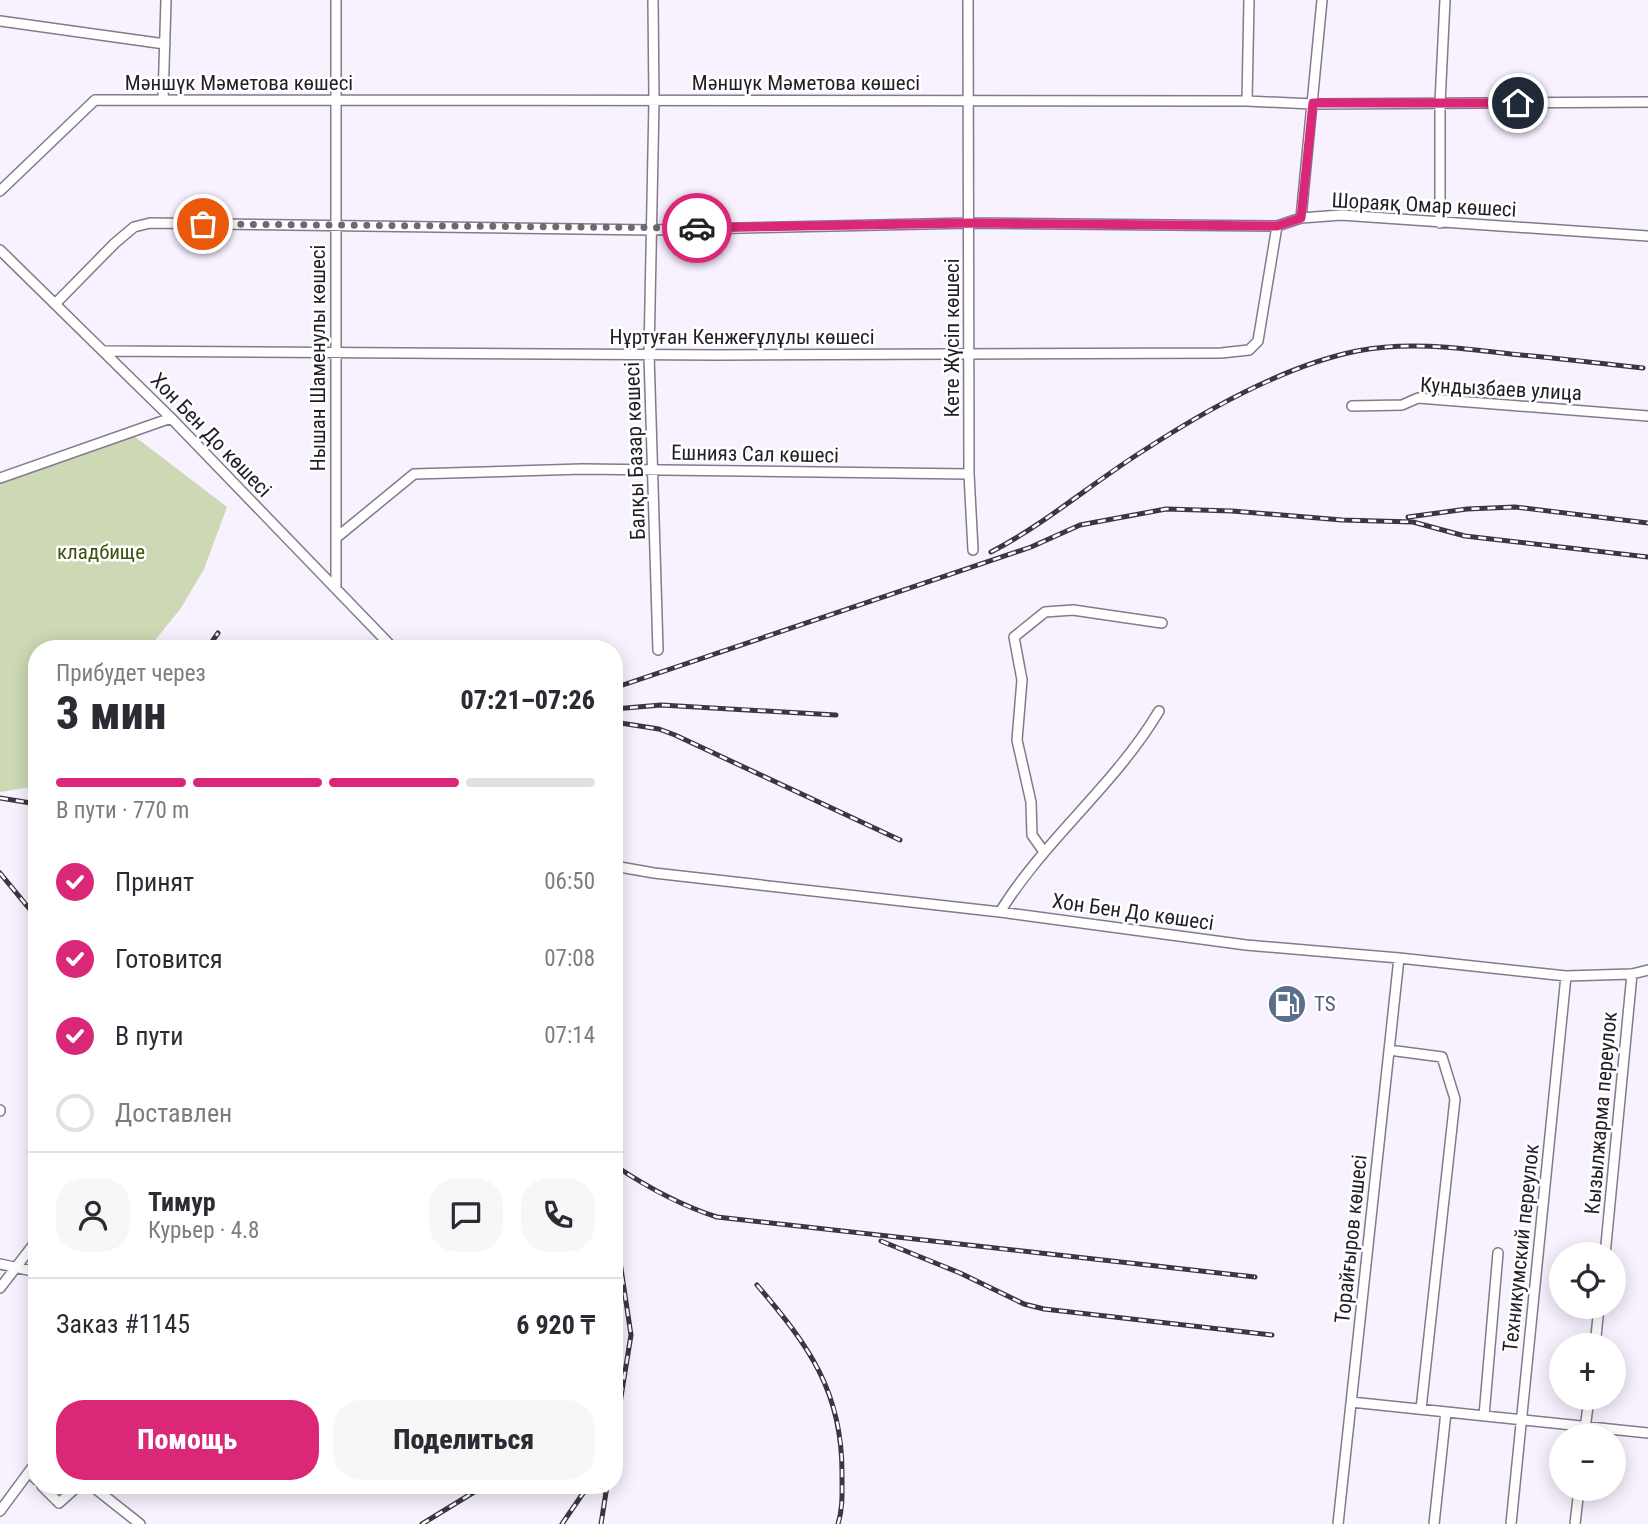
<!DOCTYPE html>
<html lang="ru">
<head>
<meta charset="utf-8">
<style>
	body { margin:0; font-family:"Roboto Condensed",sans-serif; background:#f7f7f7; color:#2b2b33; height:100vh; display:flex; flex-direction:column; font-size:26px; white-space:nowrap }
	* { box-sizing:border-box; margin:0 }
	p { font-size:23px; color:#7c7c81 }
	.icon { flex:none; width:38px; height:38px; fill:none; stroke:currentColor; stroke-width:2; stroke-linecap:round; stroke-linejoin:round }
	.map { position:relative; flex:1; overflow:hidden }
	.sheet { position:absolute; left:28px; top:640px; width:595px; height:854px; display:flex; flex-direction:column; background:#fff; border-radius:28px; box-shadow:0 4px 18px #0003 }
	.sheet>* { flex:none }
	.tools { position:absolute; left:1549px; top:1242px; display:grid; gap:14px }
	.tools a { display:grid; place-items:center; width:77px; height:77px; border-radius:50%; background:#fff; box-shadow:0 4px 18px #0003; font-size:35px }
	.pin { position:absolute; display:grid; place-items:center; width:60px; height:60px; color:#fff; margin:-30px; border:4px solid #fff; border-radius:50%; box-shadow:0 2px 7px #0007 }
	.courier { position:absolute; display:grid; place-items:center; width:70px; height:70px; margin:-35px; border:5px solid #db2777; border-radius:50%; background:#fff; color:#222; box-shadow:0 2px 9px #0007 }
	.headline em { font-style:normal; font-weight:800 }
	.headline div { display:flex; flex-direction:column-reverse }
	.headline { display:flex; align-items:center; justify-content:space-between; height:119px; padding:0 28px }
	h1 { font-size:46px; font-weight:800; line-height:52px }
	.bar { display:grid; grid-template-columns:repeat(4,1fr); gap:10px 7px; align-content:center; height:84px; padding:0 28px }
	.bar i { height:9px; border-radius:5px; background:#e1e1e2 }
	.bar .current { background:#db2777 }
	.bar p { grid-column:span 4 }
	.line { display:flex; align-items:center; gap:18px; padding:0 28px; border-top:2px solid #e1e1e2 }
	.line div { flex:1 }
	.round { display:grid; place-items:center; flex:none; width:74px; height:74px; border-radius:28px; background:#f7f7f7 }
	ol { padding:0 28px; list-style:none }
	li { display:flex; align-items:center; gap:21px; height:77px }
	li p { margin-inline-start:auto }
	li .icon { padding:7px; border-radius:50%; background:#db2777; color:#fff; stroke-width:4 }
	li:last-child { color:#7c7c81 }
	li i { width:38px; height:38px; border:4px solid #e1e1e2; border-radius:50% }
	.primary-button { display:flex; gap:14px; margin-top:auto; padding:14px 28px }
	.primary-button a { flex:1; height:80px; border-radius:28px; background:#db2777; color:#fff; font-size:28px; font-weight:800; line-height:80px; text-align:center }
	.primary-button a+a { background:#f7f7f7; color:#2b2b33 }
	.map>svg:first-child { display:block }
	.green { fill:#ccd9b4 }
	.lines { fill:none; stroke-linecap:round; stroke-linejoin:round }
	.minor-casing { stroke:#84798d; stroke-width:12 }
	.minor { stroke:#fff; stroke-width:9 }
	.rail-casing { stroke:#3b3740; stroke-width:5 }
	.rail { stroke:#fff; stroke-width:2.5; stroke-dasharray:8; stroke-linecap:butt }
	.done { stroke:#6d6872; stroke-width:7; stroke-dasharray:0 12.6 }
	.route { stroke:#db2777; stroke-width:9 }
	.labels { text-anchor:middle; stroke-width:5; stroke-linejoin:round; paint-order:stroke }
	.street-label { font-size:21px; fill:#221e26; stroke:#fff }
	.park-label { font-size:21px; fill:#405111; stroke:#fff }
	.service-label { font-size:21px; fill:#4e5e75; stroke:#fff; text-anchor:start }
</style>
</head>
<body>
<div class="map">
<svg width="1648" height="1524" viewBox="0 0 1648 1524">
	<rect width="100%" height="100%" fill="#f8f1fe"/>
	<path class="green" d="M134,436L227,507L204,569L181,608L148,649H37V786L0,792V484Z"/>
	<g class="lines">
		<g class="minor-casing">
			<path id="minor" d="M336,0V589
				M653,0L654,101L649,354L658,650
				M968,0L969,474L973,550
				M0,21L165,44
				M163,100L166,0
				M1247,101L1249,0
				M0,191L95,100L1247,101L1313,104L1648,102
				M1301,218L1322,0
				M1440,223V103L1445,0
				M0,250L171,418L394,649
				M55,304L115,243L134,227L150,223L651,230L970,223L1277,226L1301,218L1341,215L1648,236
				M105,351L719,355L1221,353L1249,350L1258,341L1277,226
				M1352,406L1402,405L1418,398L1648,416
				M0,478L171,418
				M336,538L414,474L582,469L969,474
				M1044,852L1032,835L1031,802L1017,740L1022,680L1014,637L1045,612L1073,610L1162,623
				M614,866L654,873L1000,912L1246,945L1399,958L1566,976L1632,974L1648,970
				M1000,912C1045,839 1115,785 1159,711
				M1389,1050L1442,1057L1455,1099L1421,1409
				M0,1111V1110
				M1605,1255L1632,974
				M0,1264L37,1272
				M0,1288L37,1240
				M1595,1346L1599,1307
				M1351,1402L1648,1433
				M1484,1416L1498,1253
				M1584,1437L1589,1398
				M29,1472L37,1480
				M42,1486L59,1503L78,1486
				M92,1486L140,1524
				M0,1511L37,1461
				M1338,1524L1399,958
				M1434,1524L1446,1412
				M1511,1524L1566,976
				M1575,1524L1579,1489"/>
		</g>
		<use href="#minor" class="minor"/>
		<g class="rail-casing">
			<path id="rail" d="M1408,517L1467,509L1515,507L1648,523
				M991,552C1047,523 1093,482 1146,449C1206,410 1287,365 1357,351C1409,341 1459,348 1511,354C1555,358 1599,363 1643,368
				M207,649L218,633
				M614,688L1031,547L1080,525L1166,509L1232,511L1342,520L1413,522L1465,536L1648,557
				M614,709L661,705L836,715
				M614,722L659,729L675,735L900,840
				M0,798L37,804
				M0,873L37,918
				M614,1165C647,1187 679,1205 717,1217L1255,1277
				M881,1241L960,1273L1024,1304L1044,1309L1272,1335
				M614,1246L620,1262L631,1335L614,1440
				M757,1285C809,1346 843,1392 842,1476C842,1492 843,1508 838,1524
				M422,1524L484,1486
				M562,1524L588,1486
				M601,1524L607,1486"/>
		</g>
		<use href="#rail" class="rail"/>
	</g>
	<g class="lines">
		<path class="done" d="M203,224L697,228"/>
		<path class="route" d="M697,228L970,223L1277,226L1301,218L1313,103H1518"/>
	</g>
	<defs>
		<g id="fuel-disc" transform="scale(2.0125)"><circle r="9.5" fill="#5c6f8a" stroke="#fff"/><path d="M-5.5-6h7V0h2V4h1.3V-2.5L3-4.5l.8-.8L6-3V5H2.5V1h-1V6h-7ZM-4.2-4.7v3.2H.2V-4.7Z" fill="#fff"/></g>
	</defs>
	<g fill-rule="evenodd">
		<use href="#fuel-disc" x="1287" y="1004"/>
	</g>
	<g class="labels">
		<g class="street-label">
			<text x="239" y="90">Мәншүк Мәметова көшесі</text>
			<text x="806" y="90">Мәншүк Мәметова көшесі</text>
			<text transform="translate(1424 205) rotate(3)" y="7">Шораяқ Омар көшесі</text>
			<text x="742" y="344">Нұртуған Кенжеғұлұлы көшесі</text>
			<text transform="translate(952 338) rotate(-90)" y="7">Кете Жүсіп көшесі</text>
			<text transform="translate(318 358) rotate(-90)" y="7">Нышан Шаменулы көшесі</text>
			<text transform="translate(1501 389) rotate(3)" y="7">Кундызбаев улица</text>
			<text transform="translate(211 435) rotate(46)" y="7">Хон Бен До көшесі</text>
			<text transform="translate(635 451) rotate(-92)" y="7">Балқы Базар көшесі</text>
			<text transform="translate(755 454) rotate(1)" y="7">Ешнияз Сал көшесі</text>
			<text transform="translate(1133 912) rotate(8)" y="7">Хон Бен До көшесі</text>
			<text transform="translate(1601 1113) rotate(-85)" y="7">Кызылжарма переулок</text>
			<text transform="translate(1351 1239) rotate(-84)" y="7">Торайғыров көшесі</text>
			<text transform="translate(1521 1248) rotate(-84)" y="7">Техникумский переулок</text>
		</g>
		<g class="park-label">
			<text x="101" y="559">кладбище</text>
		</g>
		<g class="service-label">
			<text x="1314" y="1011">TS</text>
		</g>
	</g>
</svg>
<div class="tools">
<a><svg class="icon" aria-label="locate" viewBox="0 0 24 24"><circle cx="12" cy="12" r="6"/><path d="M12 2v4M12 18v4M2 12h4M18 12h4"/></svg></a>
<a>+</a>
<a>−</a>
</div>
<div class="pin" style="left:203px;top:224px;background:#ea580c"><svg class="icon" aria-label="bag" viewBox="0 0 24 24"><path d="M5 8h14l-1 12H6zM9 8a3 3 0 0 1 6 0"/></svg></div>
<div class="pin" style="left:1518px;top:103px;background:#1f2937"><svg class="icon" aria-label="home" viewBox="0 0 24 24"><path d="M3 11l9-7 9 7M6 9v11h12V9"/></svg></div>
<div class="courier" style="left:697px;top:228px"><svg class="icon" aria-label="car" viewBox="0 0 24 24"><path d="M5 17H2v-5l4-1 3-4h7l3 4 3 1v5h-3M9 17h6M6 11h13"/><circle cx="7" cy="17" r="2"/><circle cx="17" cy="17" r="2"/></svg></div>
<section class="sheet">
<div class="headline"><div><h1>3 мин</h1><p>Прибудет через</p></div><em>07:21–07:26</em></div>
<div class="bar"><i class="current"></i><i class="current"></i><i class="current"></i><i></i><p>В пути · 770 m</p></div>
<ol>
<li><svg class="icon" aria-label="check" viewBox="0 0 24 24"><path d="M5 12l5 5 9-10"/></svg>Принят<p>06:50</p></li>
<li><svg class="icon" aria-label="check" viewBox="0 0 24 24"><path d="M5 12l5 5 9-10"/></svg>Готовится<p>07:08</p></li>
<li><svg class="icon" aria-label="check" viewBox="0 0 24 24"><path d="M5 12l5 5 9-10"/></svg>В пути<p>07:14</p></li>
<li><i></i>Доставлен</li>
</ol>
<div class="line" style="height:126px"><a class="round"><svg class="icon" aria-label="person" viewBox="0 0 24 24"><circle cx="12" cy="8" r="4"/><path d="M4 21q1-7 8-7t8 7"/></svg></a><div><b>Тимур</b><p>Курьер · 4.8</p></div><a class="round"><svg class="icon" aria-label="chat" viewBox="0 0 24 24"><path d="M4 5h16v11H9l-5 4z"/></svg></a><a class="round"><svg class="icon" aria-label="phone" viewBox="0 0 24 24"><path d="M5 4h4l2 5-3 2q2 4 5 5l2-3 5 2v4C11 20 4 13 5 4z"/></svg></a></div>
<div class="line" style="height:91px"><div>Заказ #1145</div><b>6 920 ₸</b></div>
<div class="primary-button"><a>Помощь</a><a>Поделиться</a></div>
</section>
</div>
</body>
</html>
